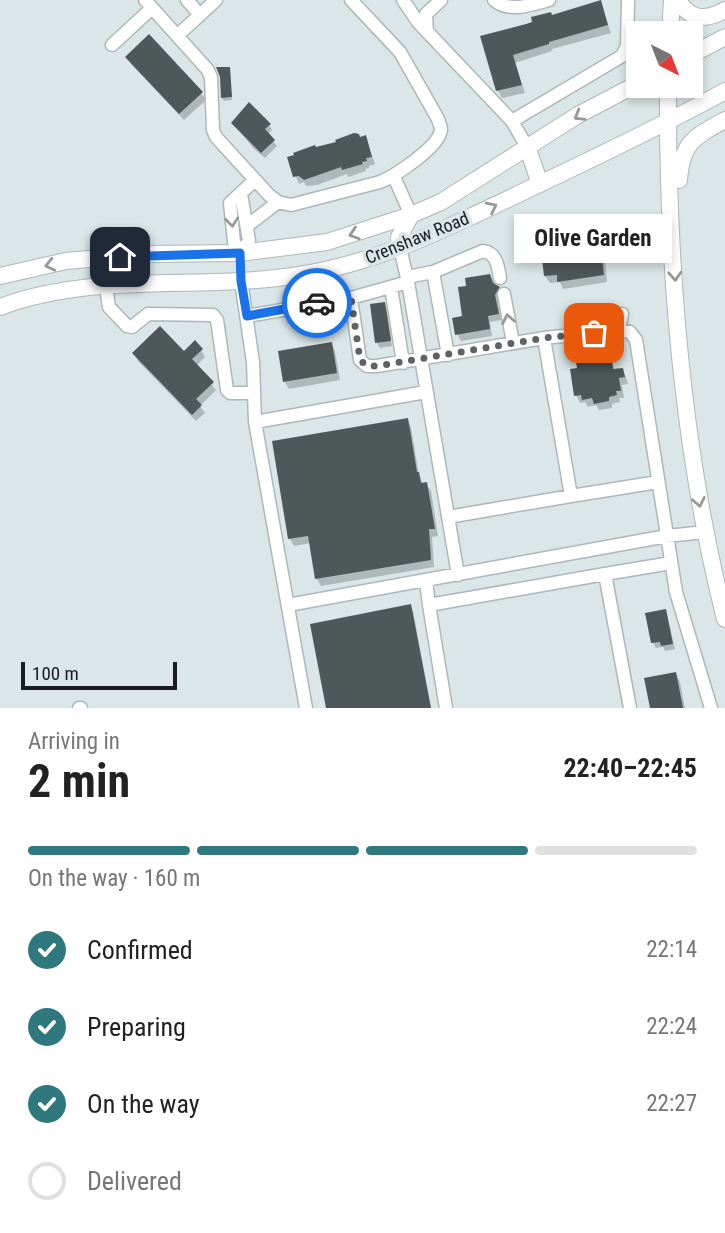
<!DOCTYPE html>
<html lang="en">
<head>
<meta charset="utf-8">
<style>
	body { margin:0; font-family:"Roboto Condensed",sans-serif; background:#f6f6f6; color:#222; height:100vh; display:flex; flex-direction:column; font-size:26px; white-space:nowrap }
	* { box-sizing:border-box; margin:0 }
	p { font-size:23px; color:#767676 }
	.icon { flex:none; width:38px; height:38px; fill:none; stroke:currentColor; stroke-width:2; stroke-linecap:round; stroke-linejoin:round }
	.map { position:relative; height:708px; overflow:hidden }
	.panel { display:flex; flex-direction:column; background:#fff; flex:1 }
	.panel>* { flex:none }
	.needle { width:46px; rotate:138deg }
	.controls { position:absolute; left:626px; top:21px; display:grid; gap:14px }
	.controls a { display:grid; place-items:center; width:77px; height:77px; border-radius:0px; background:#fff; box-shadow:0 4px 10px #0003; font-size:35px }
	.scale { position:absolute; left:21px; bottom:18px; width:156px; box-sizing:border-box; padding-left:7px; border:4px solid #181c1c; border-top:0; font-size:19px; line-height:24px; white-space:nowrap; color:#181c1c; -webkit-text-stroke:5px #dae6e7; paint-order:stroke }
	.pin { position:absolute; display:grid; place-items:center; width:60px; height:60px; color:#fff; margin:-30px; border-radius:14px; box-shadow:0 4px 10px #0006 }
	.courier { position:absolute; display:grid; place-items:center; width:70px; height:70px; margin:-35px; border:5px solid #1a73e8; border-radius:50%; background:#fff; color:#222; box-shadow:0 2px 9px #0007 }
	.bubble { position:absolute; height:49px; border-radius:0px; background:#fff; box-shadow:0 4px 10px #0003; font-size:23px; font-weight:700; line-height:49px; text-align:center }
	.head em { font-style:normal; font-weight:700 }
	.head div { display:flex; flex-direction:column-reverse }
	.head { display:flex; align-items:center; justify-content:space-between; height:119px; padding:0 28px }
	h1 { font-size:46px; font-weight:700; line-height:52px }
	.bar { display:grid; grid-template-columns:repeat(4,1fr); gap:10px 7px; align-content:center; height:84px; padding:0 28px }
	.bar i { height:9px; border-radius:5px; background:#e0e0e0 }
	.bar .selected { background:#2f787e }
	.bar p { grid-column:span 4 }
	ol { padding:0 28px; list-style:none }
	li { display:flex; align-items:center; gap:21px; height:77px }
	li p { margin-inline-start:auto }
	li .icon { padding:7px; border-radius:50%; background:#2f787e; color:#fff; stroke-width:4 }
	li:last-child { color:#767676 }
	li i { width:38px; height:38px; border:4px solid #e0e0e0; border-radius:50% }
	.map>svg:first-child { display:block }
	.shadow { fill:#0003 }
	.building { fill:#4e5859 }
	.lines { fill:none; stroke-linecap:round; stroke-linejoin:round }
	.minor-casing { stroke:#acb8b9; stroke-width:15 }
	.major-casing { stroke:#acb8b9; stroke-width:18 }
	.minor { stroke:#fff; stroke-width:12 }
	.major { stroke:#fff; stroke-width:16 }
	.oneway { stroke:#979999 }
	.done { stroke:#5c6363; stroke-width:7; stroke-dasharray:0 12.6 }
	.route { stroke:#1a73e8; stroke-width:9 }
	.labels { text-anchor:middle; stroke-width:7; stroke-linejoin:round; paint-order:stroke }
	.street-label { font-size:18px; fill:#181c1c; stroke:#dae6e7 }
</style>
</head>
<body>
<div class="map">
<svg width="725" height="708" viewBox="0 0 725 708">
	<rect width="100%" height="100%" fill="#dae6e7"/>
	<path class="shadow" d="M600,2L611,33L552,49V51L515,63L525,93L502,98L498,91L482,37L527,26Z
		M127,57L201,93L206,100L184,120L131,64Z
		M229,68L232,100L224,101L222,98Z
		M233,123L269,125L272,130L268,134L277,146L265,158L254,149Z
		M365,137L375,164L369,166V168L365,169L366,171L348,177L347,174L317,185L306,186L304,182L299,184L289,158Z
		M599,241L604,248L607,282L563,289L560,282L550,283L545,276L585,242Z
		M490,276L502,295L498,303L501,320L490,322L492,336L461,341L457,334L464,318L468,287Z
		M384,304L387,310L392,346L380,348L377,343Z
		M331,344L335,351L340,380L289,389L285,382Z
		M201,350L205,357L196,366L216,390L200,406L205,413L196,421L138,361L134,354H184Z
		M610,356L615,371L622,370L626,377L628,384L622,385L624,398H619L620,402L612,404V408L599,410L596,405L588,407L585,402L580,403L576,395L599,358Z
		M407,420L411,427L419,475L423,484H426L431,491L438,536L432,537L434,567L321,586L317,579L311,543L294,546L290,539L274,442Z
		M410,606L413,611L431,708H327Z
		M666,611L675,649L665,651L663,647L656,648L653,643L647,614Z
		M676,674L680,682L685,708H652Z"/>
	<path class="building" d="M601,0L608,25L549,42V44L513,55L522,85L496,91L480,36L526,24L532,22L531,17L551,12L552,15Z
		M149,34L203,92L179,114L125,57Z
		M216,67H230L232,97L221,98L220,77Z
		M249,102L271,124L265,129L275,140L261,153L231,123Z
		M354,133L359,134L360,137L366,135L372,157L366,158L367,161L362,162L363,164L342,170L341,167L304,180L299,176L293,177L287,157L294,155L293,153L315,145L316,147L336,142L335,140Z
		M584,237L585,240L600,239L604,275L557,282V275L544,276L542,259L546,258L544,241Z
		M490,274L493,283L500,287L495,295L499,314L488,316L490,329L455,335L452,318L462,316L458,287L466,286L465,278Z
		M385,302L391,341L375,343L370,304Z
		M160,326L184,351L195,340L203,349L192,359L214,382L196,399L202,405L192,415L132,353Z
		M332,342L337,373L283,382L278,351Z
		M598,352L599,356L611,354L613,369L623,368L625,377L619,378L621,391H616L617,395L609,397V401L594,404L592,398L582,400L581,395L574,396L570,369L577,368L575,356Z
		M408,418L417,472H419L421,483L427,482L435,529H429L431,560L315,579L308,536L288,539L272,441Z
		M411,604L431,708H326L310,624Z
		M666,609L673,644L661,646L660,642L651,643L645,613Z
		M676,672L683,708H650L644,678Z"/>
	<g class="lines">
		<g class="minor-casing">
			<path id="minor" d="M145,0L207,69L211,77L213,130L216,137L269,195L278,202L291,205L380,182C395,176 439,147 441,130C441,126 439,123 438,119L400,52L351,0
				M187,0L200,15
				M403,0L418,22L512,121L528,149
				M494,0C509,13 531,5 549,0
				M427,32L426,14L441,0
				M178,35L216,0
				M112,45L152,8
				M512,121L622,56L627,46L628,0
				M394,177L411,215
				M241,194L249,241L240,253L234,242L230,203L255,180
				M247,226L278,202
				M400,248L408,282L458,575
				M433,272L448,355
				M407,277L433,272L483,251C497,253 498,267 500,278
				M241,281L253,362L255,422L306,708
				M106,287L109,307L127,326L132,327L148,314L213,315L217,320L227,390L230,393H253
				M391,287L403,363
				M504,294L513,343
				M351,298L360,360L367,366H377L544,338L619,330L630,332L636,340L676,592L711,708
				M247,316L351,298L408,282
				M619,330L622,314
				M255,422L426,392
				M571,496L658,482
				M448,517L571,496L544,338
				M605,574L671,563
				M426,581L429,605L605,574L630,708
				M288,605L667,536L705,532
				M429,605L446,708
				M79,708H81"/>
		</g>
		<g class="major-casing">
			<path id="major" d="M678,0C690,20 705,21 725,10
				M670,33L672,0
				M691,55L725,37
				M668,86C667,264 681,445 725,619
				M528,149L540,184
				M679,180C682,142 694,137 725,120
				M400,248L399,237L411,215
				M0,276L66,261L147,254L240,253L327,242L411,215L441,202L578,115L639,83
				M0,307C95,271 201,291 299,275C382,262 456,224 531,188C596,157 662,126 725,91"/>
		</g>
		<use href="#minor" class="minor"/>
		<use href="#major" class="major"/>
	</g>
	<defs><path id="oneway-chevron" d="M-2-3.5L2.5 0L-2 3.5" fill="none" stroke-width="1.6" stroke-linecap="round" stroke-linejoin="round" transform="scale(1.75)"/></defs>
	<g class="oneway">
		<use href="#oneway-chevron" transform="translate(579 116) rotate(149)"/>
		<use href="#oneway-chevron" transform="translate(492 207) rotate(-26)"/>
		<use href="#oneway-chevron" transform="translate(232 222) rotate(84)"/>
		<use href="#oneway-chevron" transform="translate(354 234) rotate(162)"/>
		<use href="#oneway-chevron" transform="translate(50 265) rotate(167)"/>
		<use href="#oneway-chevron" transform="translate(675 276) rotate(87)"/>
		<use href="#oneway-chevron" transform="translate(508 319) rotate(-101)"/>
		<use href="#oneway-chevron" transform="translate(699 502) rotate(79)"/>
	</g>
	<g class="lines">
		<path class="done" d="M317,303L351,298L360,360L367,366H377L544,338L594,333"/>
		<path class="route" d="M120,257L240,253L241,281L247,316L317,303"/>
	</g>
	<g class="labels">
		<g class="street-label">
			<text transform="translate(417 238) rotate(-22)" y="6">Crenshaw Road</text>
		</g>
	</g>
</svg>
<div class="controls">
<a><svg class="needle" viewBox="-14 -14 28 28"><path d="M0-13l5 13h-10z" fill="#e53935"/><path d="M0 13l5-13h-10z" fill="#767676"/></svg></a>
</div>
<div class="scale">100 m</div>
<div class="pin" style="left:594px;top:333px;background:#ea580c"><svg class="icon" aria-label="bag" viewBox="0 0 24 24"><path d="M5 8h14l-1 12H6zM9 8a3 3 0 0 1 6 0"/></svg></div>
<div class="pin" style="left:120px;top:257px;background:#1f2937"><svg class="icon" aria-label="home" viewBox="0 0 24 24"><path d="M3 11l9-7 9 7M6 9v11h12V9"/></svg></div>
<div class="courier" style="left:317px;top:303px"><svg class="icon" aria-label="car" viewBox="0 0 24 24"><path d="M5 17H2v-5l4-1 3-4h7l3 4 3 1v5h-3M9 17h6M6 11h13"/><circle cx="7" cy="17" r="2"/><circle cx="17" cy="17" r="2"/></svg></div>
<div class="bubble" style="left:514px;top:214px;width:158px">Olive Garden</div>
</div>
<section class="panel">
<div class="head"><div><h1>2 min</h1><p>Arriving in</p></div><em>22:40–22:45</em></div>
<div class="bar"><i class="selected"></i><i class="selected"></i><i class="selected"></i><i></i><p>On the way · 160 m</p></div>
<ol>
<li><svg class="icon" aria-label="check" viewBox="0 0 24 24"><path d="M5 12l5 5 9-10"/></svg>Confirmed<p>22:14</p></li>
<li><svg class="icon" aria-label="check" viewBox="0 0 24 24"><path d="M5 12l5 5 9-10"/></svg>Preparing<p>22:24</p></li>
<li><svg class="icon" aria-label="check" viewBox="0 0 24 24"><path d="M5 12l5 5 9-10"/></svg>On the way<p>22:27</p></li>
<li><i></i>Delivered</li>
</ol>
</section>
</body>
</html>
